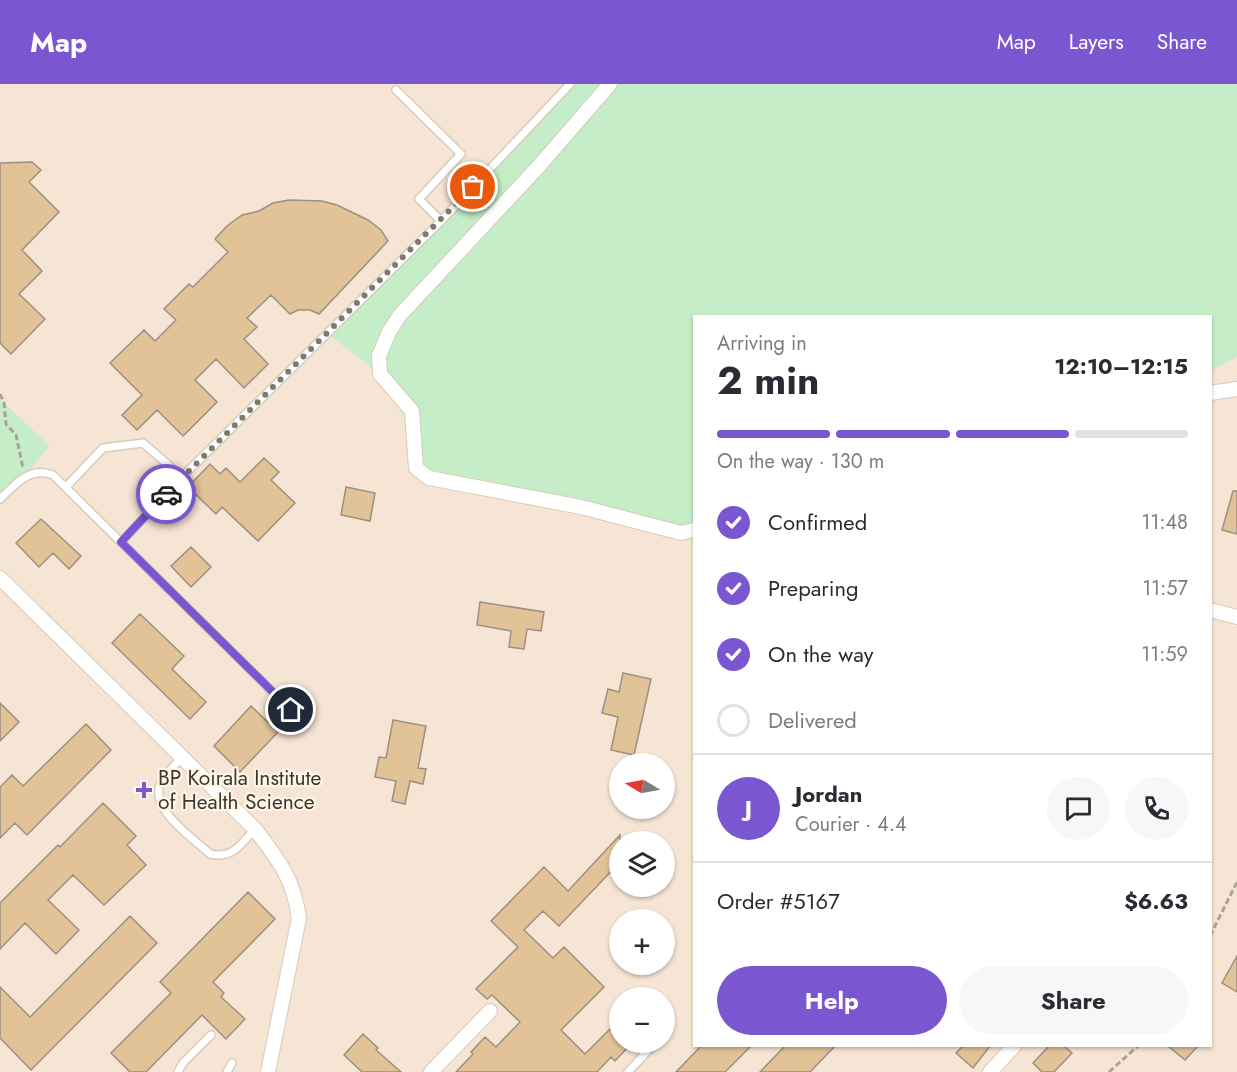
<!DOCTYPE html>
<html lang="en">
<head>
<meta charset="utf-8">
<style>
	body { margin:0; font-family:Jost,sans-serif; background:#f7f7f7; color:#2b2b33; height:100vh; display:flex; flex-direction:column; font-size:22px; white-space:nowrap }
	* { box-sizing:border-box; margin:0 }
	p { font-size:20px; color:#7c7c81 }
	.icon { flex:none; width:33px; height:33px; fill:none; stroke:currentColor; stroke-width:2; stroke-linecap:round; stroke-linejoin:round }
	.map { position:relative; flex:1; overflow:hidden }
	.details { position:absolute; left:693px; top:231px; width:519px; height:732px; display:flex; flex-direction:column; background:#fff; border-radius:0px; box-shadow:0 2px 4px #0004 }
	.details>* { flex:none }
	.needle { width:39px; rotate:280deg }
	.buttons { position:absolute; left:609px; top:669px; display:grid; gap:12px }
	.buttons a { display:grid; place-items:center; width:66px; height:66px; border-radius:50%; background:#fff; box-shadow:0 2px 4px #0004; font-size:30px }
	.pin { position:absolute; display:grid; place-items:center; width:51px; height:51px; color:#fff; margin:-26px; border:3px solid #fff; border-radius:50%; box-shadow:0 2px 6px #0007 }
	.courier { position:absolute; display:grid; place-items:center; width:60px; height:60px; margin:-30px; border:4px solid #7a56d0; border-radius:50%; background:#fff; color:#222; box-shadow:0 2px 8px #0007 }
	.summary em { font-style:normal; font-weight:700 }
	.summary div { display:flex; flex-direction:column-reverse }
	.summary { display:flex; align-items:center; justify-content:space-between; height:102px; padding:0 24px }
	h1 { font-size:39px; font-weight:700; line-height:45px }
	.bar { display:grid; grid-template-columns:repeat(4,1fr); gap:9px 6px; align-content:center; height:72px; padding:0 24px }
	.bar i { height:8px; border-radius:4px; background:#e1e1e2 }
	.bar .selected { background:#7a56d0 }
	.bar p { grid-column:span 4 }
	.line { display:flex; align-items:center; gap:15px; padding:0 24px; border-top:2px solid #e1e1e2 }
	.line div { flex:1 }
	.round { display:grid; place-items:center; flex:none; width:63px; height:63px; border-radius:32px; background:#f7f7f7 }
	ol { padding:0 24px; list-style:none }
	li { display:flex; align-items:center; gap:18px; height:66px }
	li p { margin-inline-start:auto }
	li .icon { padding:6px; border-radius:50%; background:#7a56d0; color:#fff; stroke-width:4 }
	li:last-child { color:#7c7c81 }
	li i { width:33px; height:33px; border:3px solid #e1e1e2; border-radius:50% }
	.button { display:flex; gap:12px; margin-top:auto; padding:12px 24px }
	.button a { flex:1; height:69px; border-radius:36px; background:#7a56d0; color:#fff; font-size:24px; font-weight:700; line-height:69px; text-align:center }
	.button a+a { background:#f7f7f7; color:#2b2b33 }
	header { display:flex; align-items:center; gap:36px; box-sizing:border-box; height:84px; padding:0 30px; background:#7a56d0; color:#fff }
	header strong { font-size:28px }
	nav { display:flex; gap:33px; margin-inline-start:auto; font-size:21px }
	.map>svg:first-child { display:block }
	.medical { fill:#f6e5d4; fill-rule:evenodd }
	.green { fill:#c4edc8 }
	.building { fill:#e2c297; stroke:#9c9080; stroke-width:1.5 }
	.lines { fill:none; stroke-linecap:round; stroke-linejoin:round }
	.service-casing { stroke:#d7cbba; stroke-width:10 }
	.minor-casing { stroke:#d7cbba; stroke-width:16 }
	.path { stroke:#aba398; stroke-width:3; stroke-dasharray:6 3; stroke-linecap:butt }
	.service { stroke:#fff; stroke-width:7 }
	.minor { stroke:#fff; stroke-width:14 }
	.done { stroke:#80796f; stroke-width:6; stroke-dasharray:0 10.8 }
	.route { stroke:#7a56d0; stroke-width:8 }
	.poi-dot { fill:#7a56d0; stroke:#fff5e6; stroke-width:2 }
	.labels { text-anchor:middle; stroke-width:4.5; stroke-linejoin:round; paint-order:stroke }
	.poi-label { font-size:21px; fill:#3b362f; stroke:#fff5e6; text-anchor:start }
</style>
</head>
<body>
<header>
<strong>Map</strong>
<nav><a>Map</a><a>Layers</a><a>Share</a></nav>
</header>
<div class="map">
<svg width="1237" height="988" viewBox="0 0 1237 988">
	<rect width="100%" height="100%" fill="#fff5e6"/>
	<path class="medical" d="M0,0H570L694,446V962H1210V287L1237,273V988H0V415L50,362L0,315ZM620,680H664V724H620ZM620,758H664V802H620ZM620,836H664V880H620ZM620,914H664V958H620Z"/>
	<path class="green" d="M570,0H1237V273L1211,287L1210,232H694V446L416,384L412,327L380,290L328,250Z
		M0,315L50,362L25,391L0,415Z"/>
	<path class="building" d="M32,78L41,86L29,98L59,128L22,166L42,187L19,210L45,235L11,270L0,259V79Z
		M289,116L322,117L337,121L368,136L381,146L388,157L319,230L310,226H298L290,230L271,211L247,234L257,243L244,255L268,280L244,304L216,275L195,296L217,318L183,352L157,326L137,346L122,331L142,311L110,279L144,246L155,257L176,236L164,225L189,200L193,203L228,168L215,155L227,142L242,131L259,127L273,119Z
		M264,374L279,388L271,396L295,419L258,457L222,423L216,430L188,403L210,380L220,390L226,384L240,398Z
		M346,403L375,409L370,437L341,431Z
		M1233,407H1237V450L1222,446Z
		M41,435L81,472L69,485L53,469L39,483L16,459Z
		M191,463L211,483L191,503L171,482Z
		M480,518L544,528L541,547L527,545L524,565L509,563L511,547L477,541Z
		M140,530L184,572L172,585L206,618L190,635L112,559Z
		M623,589L651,595L634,671L611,666L618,633L602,629L608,605L619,608Z
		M0,619L19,638L0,657Z
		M251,622L278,648L240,688L214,662Z
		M393,636L426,642L418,684L426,685L423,700L410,697L405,720L392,717L396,697L375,693L379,673L386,674Z
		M86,640L111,666L27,751L15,739L0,754V703L12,691L23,702Z
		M103,719L136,752L127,761L146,781L104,821L73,791L48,816L79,846L56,870L25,839L0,865V819L58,761L60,763Z
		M620,751V778L559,842L543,827L524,846L553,874L564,863L604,903L561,946L585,970L620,935V958H633L615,977L611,973L597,988H456L473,970L471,968L485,953L496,963L520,938L492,911L487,915L476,905L518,863L491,837L544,783L568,807Z
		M248,808L275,835L213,898L224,909L221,913L245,935L226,955L202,931L146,988H130L111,969L171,909L160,898Z
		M130,832L157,859L31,986L0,954V903L30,933Z
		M1237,872V908L1222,899Z
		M363,950L378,964L376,966L401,988H362L344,971Z
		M701,962H751L725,988H676Z
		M785,962H835L810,988H760Z
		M963,962H990L973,984L956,969Z
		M1049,962H1064L1072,969L1054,988H1042L1033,979Z
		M1168,962H1198L1185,976Z"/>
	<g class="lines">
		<g class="service-casing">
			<path id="service" d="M396,6L461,70L419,115L441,137
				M66,403L103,364L143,359L182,393
				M0,415C16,400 29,382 53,391L291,626
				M121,458L182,393L441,137L570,0
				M181,673C175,682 162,694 159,704C154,728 194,755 210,770C233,775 241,760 255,745
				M178,988L183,979L211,951
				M227,988L232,979
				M628,988L656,958"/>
		</g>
		<g class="minor-casing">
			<path id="minor" d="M610,0L539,82L400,231L389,248L379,272L380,290L412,327L416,384L429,394L581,423L681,449L694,446
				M1210,309L1237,305
				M0,494L255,745C279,777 293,793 299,834L268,988
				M1210,526L1237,533
				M431,988L490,927
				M990,988L1014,962"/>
		</g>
		<path class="path" d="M0,310L4,319L6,340L16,351L23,384
			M1210,852L1237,798
			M1109,988L1138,962"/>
		<use href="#service" class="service"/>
		<use href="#minor" class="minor"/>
	</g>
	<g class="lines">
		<path class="done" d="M166,410L473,103"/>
		<path class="route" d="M166,410L121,458L291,626"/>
	</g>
	<path class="poi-dot" d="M141 697h6v6h6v6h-6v6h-6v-6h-6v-6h6z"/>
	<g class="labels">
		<g class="poi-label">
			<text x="158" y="701">BP Koirala Institute<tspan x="158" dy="24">of Health Science</tspan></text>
		</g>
	</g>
</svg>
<div class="buttons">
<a><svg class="needle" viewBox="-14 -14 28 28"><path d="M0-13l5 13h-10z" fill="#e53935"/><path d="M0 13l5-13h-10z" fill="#7c7c81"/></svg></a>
<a><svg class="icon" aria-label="layers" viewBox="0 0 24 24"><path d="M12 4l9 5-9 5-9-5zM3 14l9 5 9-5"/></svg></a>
<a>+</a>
<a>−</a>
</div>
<div class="pin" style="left:473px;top:103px;background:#ea580c"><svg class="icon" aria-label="bag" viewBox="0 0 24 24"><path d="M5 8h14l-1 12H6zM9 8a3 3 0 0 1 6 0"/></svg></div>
<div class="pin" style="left:291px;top:626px;background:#1f2937"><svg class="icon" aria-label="home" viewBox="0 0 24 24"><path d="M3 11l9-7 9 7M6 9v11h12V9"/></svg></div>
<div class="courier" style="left:166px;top:410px"><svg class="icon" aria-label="car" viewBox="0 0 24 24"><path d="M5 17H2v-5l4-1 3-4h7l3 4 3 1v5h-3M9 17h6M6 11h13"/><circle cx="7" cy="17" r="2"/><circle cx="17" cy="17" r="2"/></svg></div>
<section class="details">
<div class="summary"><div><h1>2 min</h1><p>Arriving in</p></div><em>12:10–12:15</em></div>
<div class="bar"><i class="selected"></i><i class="selected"></i><i class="selected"></i><i></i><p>On the way · 130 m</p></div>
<ol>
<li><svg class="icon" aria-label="check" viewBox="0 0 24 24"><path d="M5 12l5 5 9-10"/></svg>Confirmed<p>11:48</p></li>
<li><svg class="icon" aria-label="check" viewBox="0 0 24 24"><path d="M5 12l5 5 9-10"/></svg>Preparing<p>11:57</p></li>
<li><svg class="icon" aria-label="check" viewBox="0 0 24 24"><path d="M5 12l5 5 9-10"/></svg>On the way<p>11:59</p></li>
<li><i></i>Delivered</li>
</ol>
<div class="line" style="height:108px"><b class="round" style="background:#7a56d0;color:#fff">J</b><div><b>Jordan</b><p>Courier · 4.4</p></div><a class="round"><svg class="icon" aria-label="chat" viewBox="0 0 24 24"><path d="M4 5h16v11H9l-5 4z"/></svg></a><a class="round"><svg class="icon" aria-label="phone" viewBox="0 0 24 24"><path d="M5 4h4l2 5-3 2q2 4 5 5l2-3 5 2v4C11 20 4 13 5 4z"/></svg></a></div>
<div class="line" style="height:78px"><div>Order #5167</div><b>$6.63</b></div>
<div class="button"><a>Help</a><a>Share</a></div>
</section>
</div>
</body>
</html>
